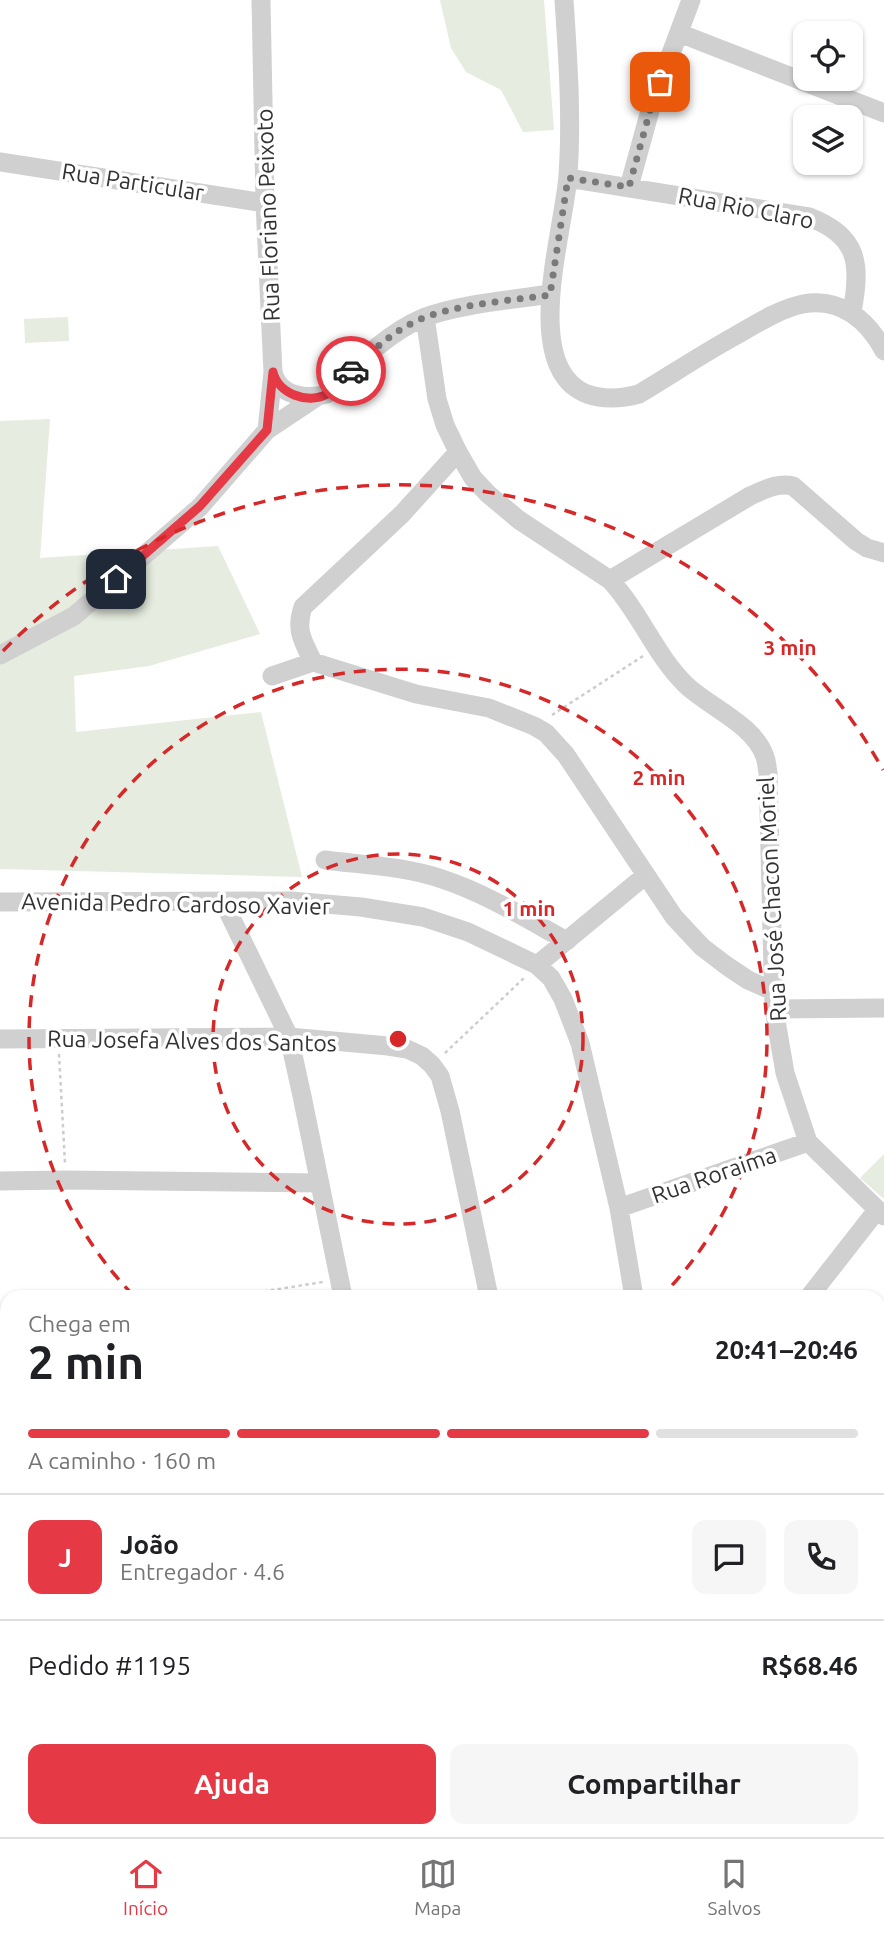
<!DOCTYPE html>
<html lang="pt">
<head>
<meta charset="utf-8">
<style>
	body { margin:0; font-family:Ubuntu,sans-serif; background:#f6f6f6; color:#202124; height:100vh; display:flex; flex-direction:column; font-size:26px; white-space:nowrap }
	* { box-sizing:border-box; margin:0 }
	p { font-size:23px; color:#757577 }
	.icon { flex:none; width:38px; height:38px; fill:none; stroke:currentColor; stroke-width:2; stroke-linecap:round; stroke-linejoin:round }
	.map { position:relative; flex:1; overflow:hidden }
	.details { position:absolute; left:0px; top:1290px; width:886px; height:548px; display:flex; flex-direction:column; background:#fff; border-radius:21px 21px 0 0; box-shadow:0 2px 5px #0004 }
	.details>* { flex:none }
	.buttons { position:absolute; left:793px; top:21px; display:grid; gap:14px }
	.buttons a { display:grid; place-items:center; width:70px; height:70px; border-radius:14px; background:#fff; box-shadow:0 2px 5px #0004; font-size:35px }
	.pin { position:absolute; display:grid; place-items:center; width:60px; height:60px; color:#fff; margin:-30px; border-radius:14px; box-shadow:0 4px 10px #0006 }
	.courier { position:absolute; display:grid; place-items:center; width:70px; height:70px; margin:-35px; border:5px solid #e63946; border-radius:50%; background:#fff; color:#222; box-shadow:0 2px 9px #0007 }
	.headline em { font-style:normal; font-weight:700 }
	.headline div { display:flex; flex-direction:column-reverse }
	.headline { display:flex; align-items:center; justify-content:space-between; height:119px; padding:0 28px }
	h1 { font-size:46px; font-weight:700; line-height:52px }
	.bar { display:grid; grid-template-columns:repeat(4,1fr); gap:10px 7px; align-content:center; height:84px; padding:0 28px }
	.bar i { height:9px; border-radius:5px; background:#e0e0e0 }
	.bar .current { background:#e63946 }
	.bar p { grid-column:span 4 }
	.line { display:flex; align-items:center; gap:18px; padding:0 28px; border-top:2px solid #e0e0e0 }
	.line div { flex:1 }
	.round { display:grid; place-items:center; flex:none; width:74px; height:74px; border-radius:14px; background:#f6f6f6 }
	.action { display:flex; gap:14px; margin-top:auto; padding:14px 28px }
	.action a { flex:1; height:80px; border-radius:14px; background:#e63946; color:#fff; font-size:28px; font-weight:700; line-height:80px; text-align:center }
	.action a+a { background:#f6f6f6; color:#202124 }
	.menu { display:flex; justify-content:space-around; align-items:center; height:98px; border-top:2px solid #e0e0e0; background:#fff; font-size:19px; color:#757577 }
	.menu a { display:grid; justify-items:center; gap:4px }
	.menu .current { color:#e63946 }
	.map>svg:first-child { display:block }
	.green { fill:#e6ecdf }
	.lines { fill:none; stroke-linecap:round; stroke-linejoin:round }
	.path { stroke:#cdcdcd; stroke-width:2.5; stroke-dasharray:3.5 3.5; stroke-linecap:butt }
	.minor { stroke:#d0d0d0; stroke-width:19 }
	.done { stroke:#7a7a7a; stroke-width:7; stroke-dasharray:0 12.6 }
	.route { stroke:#e63946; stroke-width:9 }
	.ring { fill:none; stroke:#d62828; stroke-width:3.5; stroke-dasharray:12 9 }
	.labels { text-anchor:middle; stroke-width:7; stroke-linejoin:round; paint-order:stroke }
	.street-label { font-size:23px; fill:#333; stroke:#fff }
	.centre { fill:#d62828; stroke:#fff; stroke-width:3.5 }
	.ring-label { font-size:21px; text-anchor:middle; font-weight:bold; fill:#d62828; stroke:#fff; stroke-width:7; stroke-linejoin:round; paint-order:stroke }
</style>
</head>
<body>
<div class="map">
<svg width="884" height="1837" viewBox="0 0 884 1837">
	<rect width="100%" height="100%" fill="#fff"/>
	<path class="green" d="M440,0H544L554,130L523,132L501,90L466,72L451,48Z
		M68,317L69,341L25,343L24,319Z
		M50,419L40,558L218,546L260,634L149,666L74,676L76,732L261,712L302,877L0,869V421Z
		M884,1154V1199L860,1178Z"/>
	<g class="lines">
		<path class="path" d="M552,715L643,656
			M445,1053L524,978
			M59,1054L65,1163
			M259,1297L266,1291L323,1282
			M577,1830L581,1837"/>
		<path class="minor" d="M261,0L265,203L273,372C278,393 298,398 318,396
			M564,0C568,59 572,117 568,175C565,228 519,368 587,394C604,400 621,399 639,394C671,375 702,354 735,336C756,324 779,309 803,304C840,297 868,320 884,351
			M679,33L884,113
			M0,162L265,203
			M568,178L809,217C859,236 861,264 852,312
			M629,187L651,107L691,0
			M425,317L437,399L445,425L458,452L473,478L488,494L519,520L610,580C640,612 655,655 686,685C709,707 755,725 765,757C767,762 767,768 768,773L774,1009L785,1073L808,1142L884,1216
			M267,430L273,372
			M610,580L750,496C764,490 778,482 793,486L856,541L867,548L884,553
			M0,655L74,616L200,507L267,430L318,396L327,394C356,366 385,334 423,318C458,304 512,300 550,294
			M313,662C303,641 295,630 303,607L402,514L458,452
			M272,676L313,662L416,694L489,708L534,726L546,733L566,755L674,917L702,947L727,966L748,980L773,991
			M325,860C363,865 404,866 442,879C485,893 527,919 567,941
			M223,901L289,1037L302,1096L343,1297
			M0,902L291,901L361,907L423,917L468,932L537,965L551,978L563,999L580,1043L619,1208L634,1297
			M537,965L646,875
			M774,1009L884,1008
			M0,1039L289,1037L388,1046L407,1049L422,1056L432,1065L440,1076L450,1111L489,1297
			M0,1181L66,1180L320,1183
			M619,1208L808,1142
			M809,1297L877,1210
			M0,1318L7,1319
			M878,1457L884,1450
			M878,1531L884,1534
			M0,1533L7,1520
			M878,1687L884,1690
			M830,1830L839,1837
			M110,1837L114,1830
			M282,1837L287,1830
			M328,1837L335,1830
			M540,1837L550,1830"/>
	</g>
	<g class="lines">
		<path class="done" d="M351,371C373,350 396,328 426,317C465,303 509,301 550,295L568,178L629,187L651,107L660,82"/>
		<path class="route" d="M116,579L200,506L267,430L273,372C278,393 307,405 327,394C336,389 344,378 351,371"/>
	</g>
	<g class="ring">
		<circle cx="398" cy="1039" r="185"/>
		<path d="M133 1295A369 369 0 1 1 663 1295"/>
		<path d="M3 651A554 554 0 0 1 883 770"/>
	</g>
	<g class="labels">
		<g class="street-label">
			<text transform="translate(133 182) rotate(9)" y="8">Rua Particular</text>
			<text transform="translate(746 208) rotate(11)" y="8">Rua Rio Claro</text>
			<text transform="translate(268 215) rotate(-92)" y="8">Rua Floriano Peixoto</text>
			<text transform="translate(772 899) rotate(-93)" y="8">Rua José Chacon Moriel</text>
			<text transform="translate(176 904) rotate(1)" y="8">Avenida Pedro Cardoso Xavier</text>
			<text transform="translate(192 1041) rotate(1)" y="8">Rua Josefa Alves dos Santos</text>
			<text transform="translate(714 1175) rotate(-19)" y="8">Rua Roraima</text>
		</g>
	</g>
	<circle cx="398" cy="1039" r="10" class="centre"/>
	<g class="ring-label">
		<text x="790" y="655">3 min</text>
		<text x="659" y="785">2 min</text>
		<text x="529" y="916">1 min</text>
	</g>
</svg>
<div class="buttons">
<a><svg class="icon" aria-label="locate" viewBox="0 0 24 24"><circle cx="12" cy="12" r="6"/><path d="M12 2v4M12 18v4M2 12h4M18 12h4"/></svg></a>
<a><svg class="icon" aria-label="layers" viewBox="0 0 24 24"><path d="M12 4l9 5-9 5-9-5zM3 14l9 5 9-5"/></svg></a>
</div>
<div class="pin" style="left:660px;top:82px;background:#ea580c"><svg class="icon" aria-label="bag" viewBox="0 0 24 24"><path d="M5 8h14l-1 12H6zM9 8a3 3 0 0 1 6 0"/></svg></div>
<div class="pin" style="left:116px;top:579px;background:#1f2937"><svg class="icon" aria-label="home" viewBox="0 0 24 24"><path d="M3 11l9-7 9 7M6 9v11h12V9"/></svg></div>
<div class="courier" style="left:351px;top:371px"><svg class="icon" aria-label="car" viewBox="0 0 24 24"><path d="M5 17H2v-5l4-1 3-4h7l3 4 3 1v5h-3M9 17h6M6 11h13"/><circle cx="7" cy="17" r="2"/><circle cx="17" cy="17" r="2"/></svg></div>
<section class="details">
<div class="headline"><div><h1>2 min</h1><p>Chega em</p></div><em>20:41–20:46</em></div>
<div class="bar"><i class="current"></i><i class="current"></i><i class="current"></i><i></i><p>A caminho · 160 m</p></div>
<div class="line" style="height:126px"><b class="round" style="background:#e63946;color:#fff">J</b><div><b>João</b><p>Entregador · 4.6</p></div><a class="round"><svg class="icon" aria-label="chat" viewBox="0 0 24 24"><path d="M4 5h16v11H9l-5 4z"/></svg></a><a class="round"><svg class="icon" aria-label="phone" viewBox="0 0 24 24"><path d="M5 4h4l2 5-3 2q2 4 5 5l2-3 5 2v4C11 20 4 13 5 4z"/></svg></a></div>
<div class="line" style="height:91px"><div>Pedido #1195</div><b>R$68.46</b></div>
<div class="action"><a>Ajuda</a><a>Compartilhar</a></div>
</section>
</div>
<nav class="menu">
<a class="current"><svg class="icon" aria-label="home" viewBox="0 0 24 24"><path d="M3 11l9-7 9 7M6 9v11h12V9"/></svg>Início</a>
<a><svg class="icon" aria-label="map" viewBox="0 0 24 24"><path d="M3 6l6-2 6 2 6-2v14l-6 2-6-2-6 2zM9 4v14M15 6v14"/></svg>Mapa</a>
<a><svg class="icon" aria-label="saved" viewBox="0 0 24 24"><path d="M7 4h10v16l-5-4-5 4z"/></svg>Salvos</a>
</nav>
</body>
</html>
